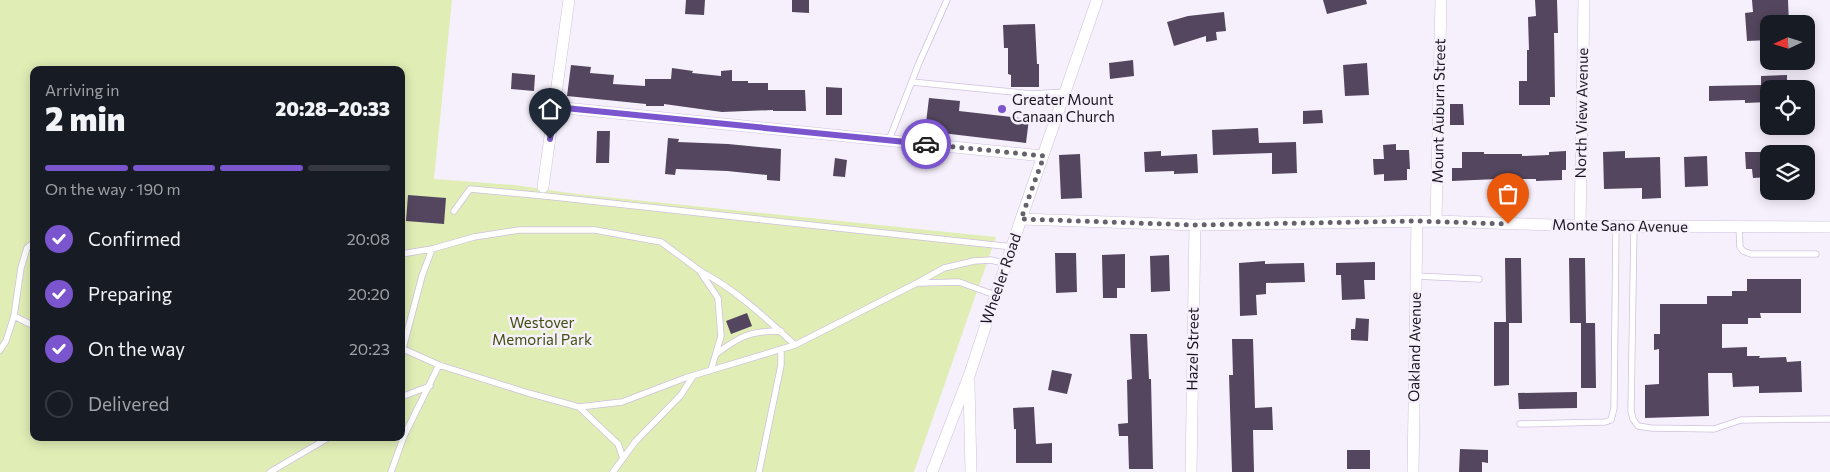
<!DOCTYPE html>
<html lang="en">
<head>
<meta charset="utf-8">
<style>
	body { margin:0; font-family:Commissioner,sans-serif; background:#20242c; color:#f1f3f6; height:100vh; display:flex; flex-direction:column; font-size:19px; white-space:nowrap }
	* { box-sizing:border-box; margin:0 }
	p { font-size:16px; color:#9ea1a6 }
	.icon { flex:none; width:28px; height:28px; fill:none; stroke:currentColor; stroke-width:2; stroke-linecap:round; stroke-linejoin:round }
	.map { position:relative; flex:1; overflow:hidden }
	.drawer { position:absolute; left:30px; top:66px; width:375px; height:375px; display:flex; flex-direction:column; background:#171b24; border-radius:10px; box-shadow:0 2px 12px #0003 }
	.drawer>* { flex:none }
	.needle { width:32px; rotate:266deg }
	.tools { position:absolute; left:1760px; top:15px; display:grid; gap:10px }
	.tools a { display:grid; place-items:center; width:55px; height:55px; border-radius:10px; background:#171b24; box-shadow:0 2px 12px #0003; font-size:25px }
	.pin { position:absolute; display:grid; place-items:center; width:42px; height:42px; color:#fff; margin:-51px -21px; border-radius:50% 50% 50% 0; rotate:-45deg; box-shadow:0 0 5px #0007 }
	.pin .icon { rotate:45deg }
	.courier { position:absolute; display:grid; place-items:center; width:50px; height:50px; margin:-25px; border:4px solid #7b55ce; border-radius:50%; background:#fff; color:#222; box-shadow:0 1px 6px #0007 }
	.overview em { font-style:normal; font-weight:800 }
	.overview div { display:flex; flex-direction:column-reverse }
	.overview { display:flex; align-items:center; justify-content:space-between; height:85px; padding:0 15px }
	h1 { font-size:32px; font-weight:800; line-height:38px }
	.bar { display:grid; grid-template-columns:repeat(4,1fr); gap:8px 5px; align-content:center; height:60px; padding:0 15px }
	.bar i { height:6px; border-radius:4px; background:#363941 }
	.bar .current { background:#7b55ce }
	.bar p { grid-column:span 4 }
	ol { padding:0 15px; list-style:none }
	li { display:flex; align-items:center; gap:15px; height:55px }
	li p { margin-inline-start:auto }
	li .icon { padding:5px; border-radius:50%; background:#7b55ce; color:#fff; stroke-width:4 }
	li:last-child { color:#9ea1a6 }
	li i { width:28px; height:28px; border:2px solid #363941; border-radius:50% }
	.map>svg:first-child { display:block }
	.green { fill:#e0edb5; fill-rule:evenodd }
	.building { fill:#53465e }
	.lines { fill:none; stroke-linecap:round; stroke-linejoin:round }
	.service-casing { stroke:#cfc1de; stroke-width:7 }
	.minor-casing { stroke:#cfc1de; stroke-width:12 }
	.service { stroke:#fff; stroke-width:5.5 }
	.minor { stroke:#fff; stroke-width:11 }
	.done { stroke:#66616c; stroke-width:5; stroke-dasharray:0 9 }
	.route { stroke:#7b55ce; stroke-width:6 }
	.poi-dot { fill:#7b55ce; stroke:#f6f0fc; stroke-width:2 }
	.labels { text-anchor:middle; stroke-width:5; stroke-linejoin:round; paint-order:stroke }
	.poi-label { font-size:15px; fill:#19141e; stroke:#f6f0fc; text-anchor:start }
	.street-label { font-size:15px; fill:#19141e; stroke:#f6f0fc }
	.park-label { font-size:15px; fill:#444e0f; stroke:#f6f0fc }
</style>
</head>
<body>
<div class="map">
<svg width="1830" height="472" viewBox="0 0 1830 472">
	<rect width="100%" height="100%" fill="#f6f0fc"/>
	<path class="green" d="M0,0H452L434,179L514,185L577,194L996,237L914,472H0ZM34,70H401V438H34Z"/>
	<path class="building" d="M686,0H705L704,15L685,14Z
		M792,0H809V13L792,12Z
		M1323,0H1366L1367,4L1327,14Z
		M1535,0H1557L1558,33H1554L1555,97H1550V105H1519V81H1527V50H1529L1528,17L1536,16Z
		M1752,0H1788L1789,24H1769V40L1747,41L1745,13L1753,12Z
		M1224,12L1226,31L1216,32L1217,40L1206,42V36L1174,46L1167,22L1188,16Z
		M1035,24L1037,64H1039V87H1011V75L1008,74V48H1004L1003,25Z
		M1133,60L1134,76L1110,79L1109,63Z
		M1367,63L1369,95L1345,96L1343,65Z
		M571,65L591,67L590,73L614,75L613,84L645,86V79H671L672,68L693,71L692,73L721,76V71L732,70V81H748V83H768V90H805L806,111H773V110L722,112L664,104V106H646V104L567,96Z
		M512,73L535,75L534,91L511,89Z
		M1787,75V89H1769V102L1745,103V100L1709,101V86L1761,85V76Z
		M826,87L842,88V115H826Z
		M929,98L960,101L959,111L1029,119L1026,143L925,131Z
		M1450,104H1463L1464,125H1450Z
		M1322,110L1323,123L1303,124V111Z
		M1258,128L1259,143L1296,142L1297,173L1272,174V153L1213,155L1212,130Z
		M597,131H610L609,163H596Z
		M668,138L679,139L678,142L728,144L781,149L780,181L767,180V175L727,171L676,169L675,175L665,174Z
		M1396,144V150H1409L1410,169H1407V180L1384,181V174L1374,175L1373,159H1384L1383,145Z
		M1161,151V156L1197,154L1198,173L1174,174V171L1145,172L1144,152Z
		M1566,151V170H1562V180L1536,181V179H1497L1452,181V168H1462V152H1484V154H1522V156L1549,155V152Z
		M1625,151V158L1660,157L1661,198L1642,199V188L1604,189L1603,152Z
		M1745,152H1769V177L1753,178L1752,169H1746Z
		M1080,154L1082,198L1061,199L1059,155Z
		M1707,156L1708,186L1685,187L1684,157Z
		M835,158L847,160L845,177L833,176Z
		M408,195L446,198L444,224L406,221Z
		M1055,253H1076L1077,292L1056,293Z
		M1125,254V288H1117V298H1103L1102,255Z
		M1169,255L1170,291L1151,292L1150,256Z
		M1505,258H1521L1522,323H1509V385L1494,386V322H1506Z
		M1569,258H1585L1586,323H1595L1596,388H1581V323H1570Z
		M1265,261V264L1304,263L1305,282L1266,283V294L1256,295L1257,315L1240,316L1239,263Z
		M1375,262V280H1364L1365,299L1342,300L1341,275H1336V263Z
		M1747,279H1801V313H1760L1761,318H1748V324H1722V348L1747,347V356H1760L1759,358L1786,357L1787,362L1801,361L1802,392L1759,393V386L1733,387L1732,373H1708L1709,416L1645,418V385L1659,384V349L1654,350V334H1660V304H1707V296H1732V291H1747Z
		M747,313L752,326L731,334L726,321Z
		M1356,318L1369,319L1368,341L1351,340V329H1355Z
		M1130,334H1147L1149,379H1151L1153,469H1129L1128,436H1119L1118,424L1128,423L1127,380L1132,379Z
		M1232,339H1253L1255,408L1272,407L1273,430H1253L1254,472H1232L1229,375H1233Z
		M1052,370L1072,374L1067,394L1048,390Z
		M1577,392V408L1519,409L1518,393Z
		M1034,407L1036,444L1052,443V463H1016V429H1014L1013,408Z
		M1460,449L1488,450V463L1482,462V472H1459Z
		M1347,450H1370V469H1347Z"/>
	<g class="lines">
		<g class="service-casing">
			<path id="service" d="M912,82L1032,94L1065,92
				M889,140L919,63L947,0
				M454,211L470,189L545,196L1013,247
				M1634,226L1631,411L1633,419L1638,426L1651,428L1714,429L1741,420L1830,419
				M1739,227L1740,247L1743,251L1751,254H1816
				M401,254L432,249L474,237L519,230H595L661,242L699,270L718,298L721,336L711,370
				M700,271C735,289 766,318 795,345
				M1416,276L1479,279
				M919,283L959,282L995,295
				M14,316L34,326
				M401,348L439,365L528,393L579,407L622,402L685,378L795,345L917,283L944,268L974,261L991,260L1007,264
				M403,348L422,276L432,249
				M0,350L6,341L14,316L21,268L27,248L34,242
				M716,354C740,336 750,331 781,331
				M401,397L430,386
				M579,407L618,444L623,458
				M1520,424L1605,422L1611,420L1614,408L1616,226
				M270,472L328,438
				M391,472L404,436L439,365
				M613,472L635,442L681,395L693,376
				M759,472L781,365V349"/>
		</g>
		<g class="minor-casing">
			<path id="minor" d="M555,107L1043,156
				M543,187L569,0
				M1021,219L1195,225L1436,221L1580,226L1830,227
				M1436,221L1441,0
				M1580,226L1584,0
				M969,383L971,472
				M932,472L969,376L1021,219L1097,0
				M1191,472L1195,225
				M1413,472L1417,221"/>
		</g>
		<use href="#service" class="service"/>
		<use href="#minor" class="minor"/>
	</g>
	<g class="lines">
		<path class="done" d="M926,144L1044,156L1021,219L1194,225L1417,221L1508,224"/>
		<path class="route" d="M550,139L555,107L926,144"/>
	</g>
	<circle class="poi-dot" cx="1002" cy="109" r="5"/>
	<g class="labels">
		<g class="poi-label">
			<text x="1012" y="105">Greater Mount<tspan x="1012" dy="17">Canaan Church</tspan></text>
		</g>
		<g class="street-label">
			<text transform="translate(1439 111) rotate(-89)" y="5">Mount Auburn Street</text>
			<text transform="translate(1582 113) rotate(-89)" y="5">North View Avenue</text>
			<text transform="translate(1620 226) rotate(1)" y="5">Monte Sano Avenue</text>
			<text transform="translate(1001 279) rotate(-71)" y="5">Wheeler Road</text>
			<text transform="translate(1415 347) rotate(-89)" y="5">Oakland Avenue</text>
			<text transform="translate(1193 349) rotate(-89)" y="5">Hazel Street</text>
		</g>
		<g class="park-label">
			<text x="542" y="328">Westover<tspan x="542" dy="17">Memorial Park</tspan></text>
		</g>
	</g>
</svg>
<div class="tools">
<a><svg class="needle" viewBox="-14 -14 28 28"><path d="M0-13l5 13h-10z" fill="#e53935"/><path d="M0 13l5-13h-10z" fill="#9ea1a6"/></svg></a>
<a><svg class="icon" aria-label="locate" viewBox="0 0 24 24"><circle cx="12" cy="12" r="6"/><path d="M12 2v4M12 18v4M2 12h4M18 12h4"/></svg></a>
<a><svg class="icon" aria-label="layers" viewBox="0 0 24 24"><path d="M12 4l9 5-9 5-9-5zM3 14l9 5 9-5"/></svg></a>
</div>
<div class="pin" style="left:1508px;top:224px;background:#ea580c"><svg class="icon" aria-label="bag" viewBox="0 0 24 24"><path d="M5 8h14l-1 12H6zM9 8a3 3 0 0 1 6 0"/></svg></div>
<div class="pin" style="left:550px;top:139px;background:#1f2937"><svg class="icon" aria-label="home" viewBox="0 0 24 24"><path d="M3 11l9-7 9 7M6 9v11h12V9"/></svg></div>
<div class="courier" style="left:926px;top:144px"><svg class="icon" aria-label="car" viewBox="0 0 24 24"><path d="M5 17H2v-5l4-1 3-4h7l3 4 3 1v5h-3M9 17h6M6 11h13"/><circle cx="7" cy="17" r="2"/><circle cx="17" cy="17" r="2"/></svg></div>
<section class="drawer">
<div class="overview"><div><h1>2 min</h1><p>Arriving in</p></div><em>20:28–20:33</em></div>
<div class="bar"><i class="current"></i><i class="current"></i><i class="current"></i><i></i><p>On the way · 190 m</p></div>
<ol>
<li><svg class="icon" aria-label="check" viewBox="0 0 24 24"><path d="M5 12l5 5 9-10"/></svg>Confirmed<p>20:08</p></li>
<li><svg class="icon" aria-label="check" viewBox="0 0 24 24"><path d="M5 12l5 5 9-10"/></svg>Preparing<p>20:20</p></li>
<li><svg class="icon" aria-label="check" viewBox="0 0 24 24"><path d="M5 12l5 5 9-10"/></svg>On the way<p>20:23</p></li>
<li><i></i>Delivered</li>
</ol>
</section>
</div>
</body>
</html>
